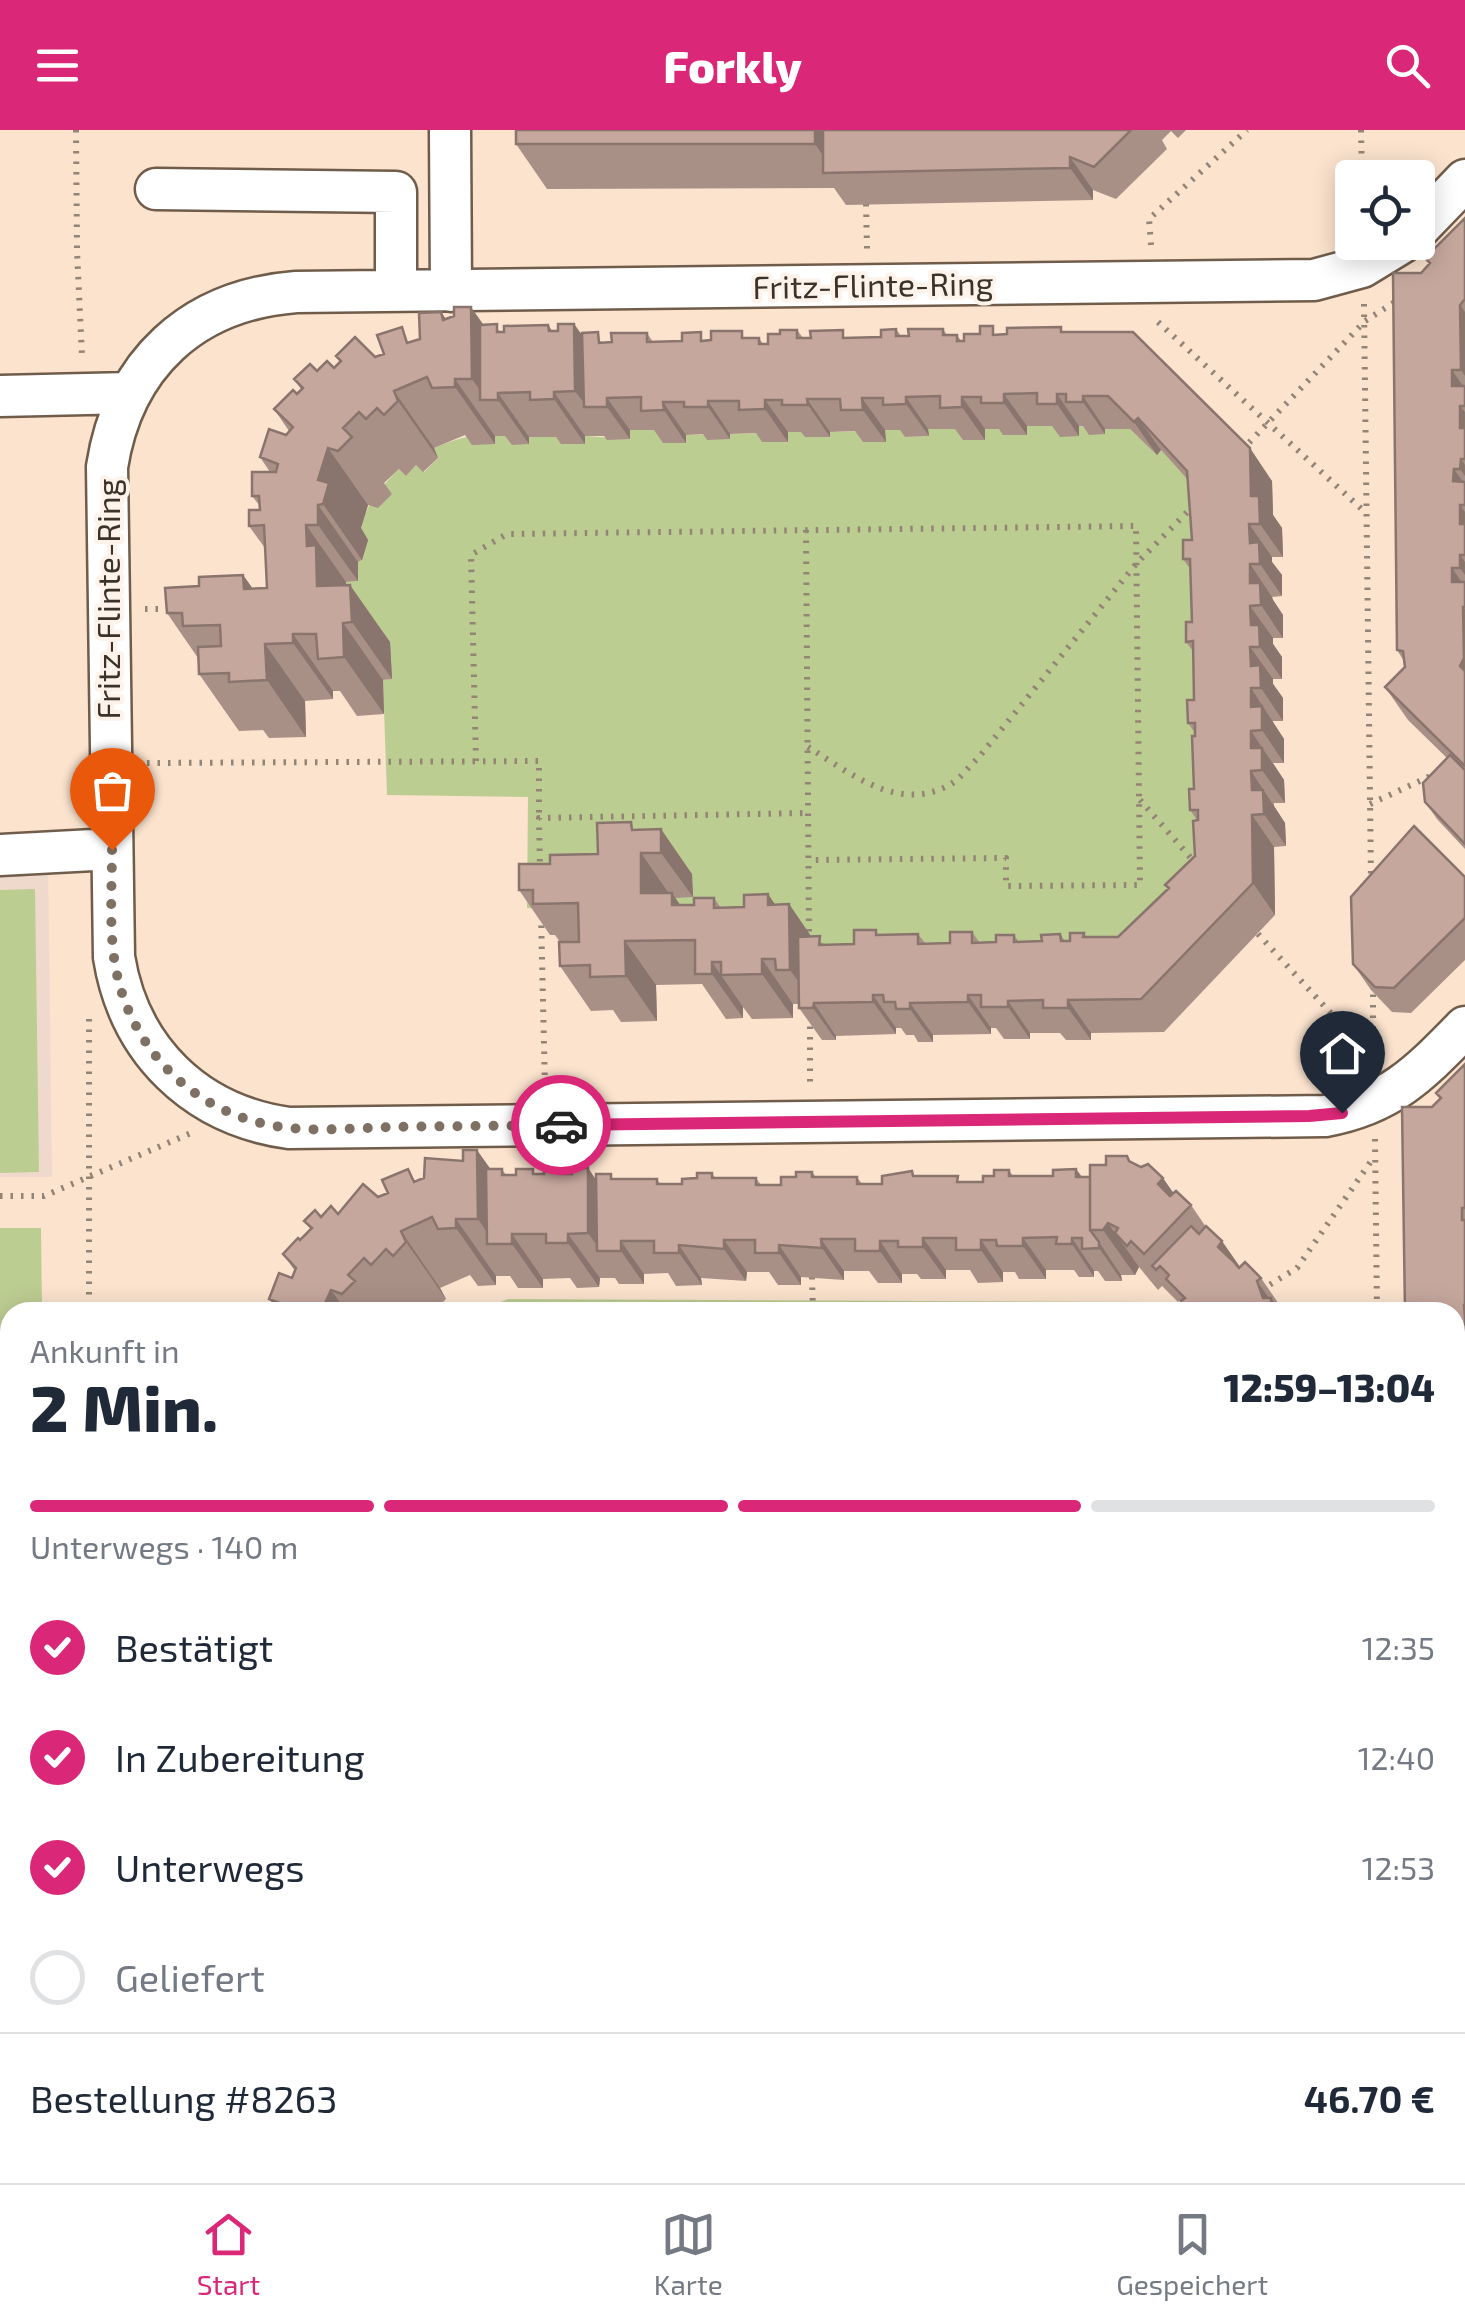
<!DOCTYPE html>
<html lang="de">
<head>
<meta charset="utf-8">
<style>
	body { margin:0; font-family:"Exo 2",sans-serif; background:#f6f6f7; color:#1f2937; height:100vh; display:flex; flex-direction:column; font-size:38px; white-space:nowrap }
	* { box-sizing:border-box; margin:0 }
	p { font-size:32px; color:#747a83 }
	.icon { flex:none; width:55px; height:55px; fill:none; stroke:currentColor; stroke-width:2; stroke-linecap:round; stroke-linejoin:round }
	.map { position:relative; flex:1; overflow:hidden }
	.drawer { position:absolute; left:0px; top:1172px; width:1465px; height:882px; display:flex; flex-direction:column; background:#fff; border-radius:30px 30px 0 0; box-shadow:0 5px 25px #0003 }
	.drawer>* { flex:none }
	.fabs { position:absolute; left:1335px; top:30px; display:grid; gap:20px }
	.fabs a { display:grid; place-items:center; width:100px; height:100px; border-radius:10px; background:#fff; box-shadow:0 5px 25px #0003; font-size:50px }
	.pin { position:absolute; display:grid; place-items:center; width:85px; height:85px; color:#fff; margin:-102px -42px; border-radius:50% 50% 50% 0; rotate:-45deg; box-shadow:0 0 10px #0007 }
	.pin .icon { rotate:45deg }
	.courier { position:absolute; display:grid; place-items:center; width:100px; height:100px; margin:-50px; border:8px solid #db2777; border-radius:50%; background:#fff; color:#222; box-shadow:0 2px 12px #0007 }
	.head em { font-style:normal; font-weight:800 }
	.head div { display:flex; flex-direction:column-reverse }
	.head { display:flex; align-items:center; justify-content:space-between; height:170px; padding:0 30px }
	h1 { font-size:65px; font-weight:800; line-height:75px }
	.bar { display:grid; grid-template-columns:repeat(4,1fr); gap:15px 10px; align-content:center; height:120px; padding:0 30px }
	.bar i { height:12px; border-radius:8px; background:#e0e1e3 }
	.bar .active { background:#db2777 }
	.bar p { grid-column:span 4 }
	.line { display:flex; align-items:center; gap:25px; padding:0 30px; border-top:2px solid #e0e1e3 }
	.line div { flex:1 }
	ol { padding:0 30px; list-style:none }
	li { display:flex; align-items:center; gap:30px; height:110px }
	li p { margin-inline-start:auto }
	li .icon { padding:10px; border-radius:50%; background:#db2777; color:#fff; stroke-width:4 }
	li:last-child { color:#747a83 }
	li i { width:55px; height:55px; border:5px solid #e0e1e3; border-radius:50% }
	header { display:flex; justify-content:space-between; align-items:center; height:130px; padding:0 30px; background:#db2777; color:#fff; font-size:45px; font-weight:800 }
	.menu { display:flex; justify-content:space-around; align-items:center; height:140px; border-top:2px solid #e0e1e3; background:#fff; font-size:28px; color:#747a83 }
	.menu a { display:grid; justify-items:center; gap:5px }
	.menu .active { color:#db2777 }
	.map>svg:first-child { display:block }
	.education { fill:#efd9cc }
	.green { fill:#bccd92 }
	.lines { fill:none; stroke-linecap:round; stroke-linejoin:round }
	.minor-casing { stroke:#705c4a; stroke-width:45 }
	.path { stroke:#948476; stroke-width:6; stroke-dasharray:2.5 8; stroke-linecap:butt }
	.minor { stroke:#fff; stroke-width:40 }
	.wall { fill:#a99087 }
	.shaded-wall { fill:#8a756e }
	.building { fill:#c5a79d; stroke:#8a756e; stroke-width:2.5 }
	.done { stroke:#7e7063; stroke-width:10; stroke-dasharray:0 18 }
	.route { stroke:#db2777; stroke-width:12 }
	.labels { text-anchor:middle; stroke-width:8; stroke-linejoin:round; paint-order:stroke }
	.street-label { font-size:32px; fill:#3b322a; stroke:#fdf3eb }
</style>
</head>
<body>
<header><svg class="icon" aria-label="menu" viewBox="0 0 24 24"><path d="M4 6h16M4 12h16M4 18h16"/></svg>Forkly<svg class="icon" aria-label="search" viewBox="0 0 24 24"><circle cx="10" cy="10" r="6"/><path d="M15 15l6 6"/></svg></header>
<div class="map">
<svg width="1465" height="2053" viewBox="0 0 1465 2053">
	<rect width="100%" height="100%" fill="#fbe3ce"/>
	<path class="education" d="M0,730H48L52,1047H0Z
		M0,1829H10V2045H62V2053H0Z"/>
	<path class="green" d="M1027,296H1060L1079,306V296L1130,299L1157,324L1161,320L1210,374L1217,691L1167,816L725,819L672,768L692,744L550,779L527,778L528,667L387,665L383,550L391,549L346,473V452L358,451V432L362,430C355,389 370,368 399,339L406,346L416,335L424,342L438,328L434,318C466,304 496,298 529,314V307H561L585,314V306L629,309L630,300H663L664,313H686V305L707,304L730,309V304L762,303L787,312L788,302H805V307H830V302L863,301L864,312H885V300H905L906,307L928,306V299H963L985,309V299H1003L1027,305Z
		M35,759L39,1042L0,1043V760Z
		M0,1098H41L42,1182H10V1782H0Z
		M508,1169L1147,1172L1157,1182H476Z
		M434,2045H1188L1196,2053H431Z"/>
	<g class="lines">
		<g class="minor-casing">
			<path id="minor" d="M450,0L451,161
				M156,59L396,62V161
				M1418,99L1465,50
				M1403,112L1362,137L1314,150L296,162C192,170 123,234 107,337L114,827C129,920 195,985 289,998L1325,986C1391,974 1420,943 1465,897
				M0,266L130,263
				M0,725L112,719
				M1455,1757L1465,1747
				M129,2050L262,2045"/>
		</g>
		<path class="path" d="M76,0L77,121L82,226
			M1361,0L1362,48
			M866,74L867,119
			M1151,115L1149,89L1247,0
			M1364,174L1371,751
			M1158,192L1366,383
			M1242,320L1365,191L1398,170
			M806,400L809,808
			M145,479H172
			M808,617C850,643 899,684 951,654C961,648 970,635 979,627L1136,434L1195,374
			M476,631L471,425L507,404L1136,396L1140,755L1006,756V728L809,730
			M147,633L539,631V688
			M1140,670L1197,735
			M1370,674L1437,643
			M540,742L539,688L808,683
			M541,785L545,957
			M1258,804L1372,928
			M1373,854V931
			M810,886V958
			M89,889V1182
			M1375,1009L1377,1182
			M0,1066H44L191,1003
			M812,1147L813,1182
			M1261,1160L1297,1138L1374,1027
			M1455,1518L1465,1527
			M0,1809H10
			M1455,1810L1465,1825
			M818,2045V2053
			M1386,2045L1387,2053
			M82,2053V2045"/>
		<use href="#minor" class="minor"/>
	</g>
	<path class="wall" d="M516,0H1186L1178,8L1171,1L1162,10L1167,19L1116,69L1093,60V70L846,75L834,58L547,59L516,14Z
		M1465,88V719L1437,689L1425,672L1447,628L1408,590L1385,557L1405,537L1404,531L1397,520L1429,134L1425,128Z
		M441,182L445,189L483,195L503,202L548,195L552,201H558L574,194L582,205L606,213L647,203L653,212L759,208L763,214H768L780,204L797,200L803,208L881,207L896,199L901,206H909L943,199L947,205H957L961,211L999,205L1064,202L1272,351L1273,385L1282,398L1283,427H1272V432L1282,445V466L1272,467L1273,470L1283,485V508H1273V514L1282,527V549H1273V554L1283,568V591H1273V593L1284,609V633H1273L1284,650L1285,673H1274V676L1285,693L1286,716L1274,717L1275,785L1164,902L1091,903V910H1066L1060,903H1030V909H1004L996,898H991V904L933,905V912H918L914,905H906L901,898H896V904L836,906V910H822L799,878V874H793V888L752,889L743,877V888L726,889L702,854L656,855L657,891L621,892L613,880L591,881L560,836V812L555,805H550L519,760L550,734L598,724L637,700L692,744L693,767L675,768L680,775H694L714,768L721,778L789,774L811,807L826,815L854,814L880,805L918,804L925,813H950L972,802L980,813L996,812L1014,805L1019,812L1042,811L1060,804L1065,811H1070L1084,803L1087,807H1118L1168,759L1165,755L1195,726L1197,690L1190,680L1194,659L1195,603L1188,593L1194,570L1193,521L1186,512L1192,492L1191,440L1183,429L1192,410L1188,350L1161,320L1157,325L1130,299H1105V304L1089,305L1083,296H1079V306L1060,307L1052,296H1027V305H1003L999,299H985V310H963L955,299H928L929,306L905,307L900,300H885L886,312H863L855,301L830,302V307H805L801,302H788V312H762L756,303L730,304V309L707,310L703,304L686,305V313H663L654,300H630V309L607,310L604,306H585V314H561L556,307H529V314L512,315L505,306H495V314L472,315L465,305L434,318L438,328L423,342L416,335L406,346L399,339L384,353L392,364L378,378L368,375L361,398L368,410L362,430L358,432V451L346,452V455L390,512L392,549L383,550L384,584L357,586L340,561H333V569L305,571L306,607L269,608L263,600L239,601L199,544L198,528L167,483L199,456L243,445L253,459L267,458L265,418L249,396L260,380V376L252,366L270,342L260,327L289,301L274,279L301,259L294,249L317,241L334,238L340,232L336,226L375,227L420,209Z
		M1465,747V830L1411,883L1392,882L1371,860L1353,834Z
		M1465,934V1473L1455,1464V1182L1432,977L1440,968L1436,963Z
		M1127,1026L1131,1032L1191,1075L1206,1097L1240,1137L1261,1148L1283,1180L1281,1182H1189L1180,1170L1178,1172L1162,1156L1158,1160L1139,1137L1135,1145H1121L1122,1151H1105L1098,1141H1094V1147H1079L1074,1140H1046V1149H1019L1015,1142H1003V1152L978,1153L970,1140H946V1149H921L917,1144H902V1153H878L869,1141H844V1150L801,1147V1155H778L769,1142H747L746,1151L701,1148L702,1155L676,1156L668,1143L644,1144V1154H619L615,1148H600L599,1157L577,1158L570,1148L543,1149V1158H518L510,1146H496V1155L478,1156L470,1145L440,1158L446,1169L432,1182L426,1176L419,1182H279L269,1169L292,1148L295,1141L283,1124L311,1100L304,1091L338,1084L417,1051L491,1039H502L506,1045L566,1044L596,1050L657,1049L660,1054H682L712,1043L715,1048H756L761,1055H781L796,1047L812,1042L816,1047H857L862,1054H882L916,1046L962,1052H983L1009,1040L1013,1046H1053L1076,1039L1082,1047H1090L1106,1035Z
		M0,1720H4L10,1728V1784H0Z
		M0,1819H10V1998H0Z
		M269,2045H404L397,2053H269Z
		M1197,2045H1304L1305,2053H1199L1197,2050Z"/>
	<path class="shaded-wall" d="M815,0H845L835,43L815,14Z
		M1070,27L1093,60V70L1070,38Z
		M1460,175L1465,182V246L1461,240Z
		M471,177L511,234L498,263L529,307V314L498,270H487L472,249L443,190L441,182L472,226Z
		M574,194L605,238L587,277L575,261L549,201L548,195L575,234Z
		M1452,240L1465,259L1452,256Z
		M455,249L495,306V314L455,257Z
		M394,261L434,318L438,328L398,271Z
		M554,262L585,306V314L554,269Z
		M1004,264L1027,296V305L1004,273Z
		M1057,264L1079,296V306L1057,274Z
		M1083,266L1105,299V304L1083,272Z
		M906,267L928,299L929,306L906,274Z
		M962,267L985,299V310L962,277Z
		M607,268L630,300V309L607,277Z
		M862,268L885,300L886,312L863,280Z
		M807,269L830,302V307L808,275Z
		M765,270L788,302V312L765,279Z
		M708,271L730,304V309L708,277Z
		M663,272L686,305V313L664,280Z
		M1460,276L1465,282V305L1460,298Z
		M1138,288L1161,320L1157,325L1134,292Z
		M328,318L368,375L361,398L368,410L362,430L323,374L318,350Z
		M1250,318L1272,351L1273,385L1282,398L1283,427L1260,394L1251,366Z
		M1461,329L1465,335V346L1460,339Z
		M1454,339L1465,355L1453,351Z
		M318,375L358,432V451L318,395Z
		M1460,375L1465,382V401L1460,394Z
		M1249,394L1272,427V432L1282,445V466L1260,434L1250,413Z
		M306,395L346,452V459L350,455L390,512L392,549L352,492L343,493L383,550L384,584L344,527L317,456L307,416Z
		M1460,425L1465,432V445L1460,438Z
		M1250,434L1272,467L1273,470L1283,485V508L1261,475L1250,453Z
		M1452,438L1465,457L1452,452Z
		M243,445L283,502L244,459Z
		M1250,476L1273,508V514L1282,527V549L1260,517L1251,495Z
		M1463,477L1465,479V543L1460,536Z
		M293,504L333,561V569L293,513Z
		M265,514L305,571L306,607L267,550Z
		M1250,517L1273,549V554L1283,568V591L1261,558L1251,536Z
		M1251,558L1284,609V633L1262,600L1251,577Z
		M1251,601L1284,650L1285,673L1262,640L1251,618Z
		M1251,641L1285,693L1286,716L1264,684L1252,660Z
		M1252,685L1274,717L1275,785L1253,753Z
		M661,699L692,744L693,767L661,723Z
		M641,723L672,768V763L703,808L672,775L641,763Z
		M768,764L789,795V774L820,819L814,873L790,840L768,775Z
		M625,811L656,855L657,891L626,846Z
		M762,829L793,874V888L762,844Z
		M712,832L743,877V888L712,844Z
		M873,865L896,898V904L873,872Z
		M968,865L991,898V904L968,872Z
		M1068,870L1091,903V910L1068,878Z
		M1008,871L1030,903V909L1008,877Z
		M814,873L836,906V910L813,878Z
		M910,873L933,905V912L910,879Z
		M477,1020L517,1076L512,1104L543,1149V1158L512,1114H495L478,1089Z
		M588,1038L619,1083L601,1121L588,1103L562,1044V1039L588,1076Z
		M1076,1039L1118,1098L1108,1093L1139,1137L1135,1145L1103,1100L1076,1047Z
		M1163,1048L1186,1081L1158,1054Z
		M456,1089L496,1146V1155L456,1098Z
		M401,1101L440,1158L446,1169L406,1112Z
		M568,1104L600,1148L599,1157L568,1113Z
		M923,1108L946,1140V1149L923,1117Z
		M1023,1108L1046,1140V1149L1023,1116Z
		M1072,1108L1094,1141V1147L1072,1114Z
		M821,1109L844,1141V1150L822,1118Z
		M724,1110L747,1142L746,1151L724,1119Z
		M981,1110L1003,1142V1152L981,1120Z
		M621,1111L644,1144V1154L621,1121Z
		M880,1111L902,1144V1153L880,1121Z
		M1222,1111L1245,1144L1218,1117Z
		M1099,1112L1121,1145L1122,1151L1099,1118Z
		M679,1115L701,1148L702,1155L679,1123Z
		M779,1115L801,1147V1155L779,1123Z
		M1257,1151L1271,1171V1168L1281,1182H1271L1263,1168Z
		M331,1160L347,1182H321Z
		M4,1720L10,1728V1774L5,1767Z
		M20,2045H34L37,2049V2053H20Z
		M336,2045H372L378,2053H337Z
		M382,2045H404L397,2053H387Z
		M1273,2045H1284L1290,2053H1273Z
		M1294,2045H1304L1305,2053H1300Z"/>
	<path class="building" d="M516,0H815V14H516Z
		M823,0H1131L1094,37L1070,27V38L823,43Z
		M1465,88V169L1460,175L1461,240H1452V256H1465V276H1460V298H1465V329H1461L1460,339H1454L1453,351L1465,352V375H1460V394H1465V425H1460V438H1452V452H1465V477H1463L1464,528L1460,536L1465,541V636L1385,557L1405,537L1403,521L1397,520L1393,143H1421L1430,133L1425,128Z
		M454,177H471L472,249H455V257L432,258L427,247L394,261L398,271L384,285L377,278L366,289L359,282L343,298L352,307L338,321L328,318L318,350L329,353L323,374L318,375V395H306L307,416L316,415L317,456L350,455L352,492L343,493L344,527L318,529L316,504H293V513L265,514L267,550L229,552V543L199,544L198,517L221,516L220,495L183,496L182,483H167L165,458L199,456V447L243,445L244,459L267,458L264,395L249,396V380H260L259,366H252V342H276L278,334L260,327L269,299L286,305L293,297L274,279L293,260L297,264L303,258L294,249L310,234L317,241L327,231L334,238L341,231L336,226L355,207L375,227L384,224L377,205L402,197L407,213L420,209L419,183L441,182L443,190L454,186Z
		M497,194V202H504V196L548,195L549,201H558V194H574L575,261L554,262V269L530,270V262L498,263V270H480V195Z
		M980,196H993V205L1007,204V198L1061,197V202H1133L1250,318L1251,366H1259L1260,394H1249L1250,413L1259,412L1260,434H1250V453H1260L1261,475L1250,476L1251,495H1259L1260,517H1250L1251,536L1260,535L1261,558H1251V577L1262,576V600L1251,601V618H1262V640L1251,641L1252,660H1263L1264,684L1252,685L1253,753L1141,869L1068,870V878H1043V870L1008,871V877H981V865H968V872L910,873V879H896L895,872H884L883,865H873V872L814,873L813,878H799L798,807L820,806L819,815L854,814V800H876V805L918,804V814L950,813V802H972V813L996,812V805H1014V812L1042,811L1041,805L1060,804L1061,811H1070V803H1084L1083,807H1118L1169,758L1165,755L1195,726L1193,691L1198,690V680H1190L1189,659H1194L1192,606H1195V593H1188L1187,570H1194L1193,511L1186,512V492H1192L1190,429H1183V410H1192L1187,341L1138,288L1134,292L1108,266H1083V272H1066V264H1057V274H1037V263L1004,264V273H981V267H962V277L940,278V266L906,267V274L883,275V268H862L863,280H841L840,269H807L808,275H782V270H765V279L739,280V271H708V277H684V272H663L664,280L641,281V267L607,268V277H584L582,203L598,202L599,213L612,212L611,203H647V212L682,211V203L701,202V211L711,210V201H742V208H759V214H768V204H780V200H797V208H811L810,201L843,200V208L881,207V200L896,199V206H909L908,199H943V205H957V211H964V204H980Z
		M1450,625L1465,640V714L1425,672L1423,653Z
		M631,692L632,700L661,699V723H641V763H672V775H694V768H714V778L744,777V765L768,764V775L789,774L790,840H776L775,829H762V844L721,845V832H712V844H695V810L625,811L626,846L590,847V835L560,836L559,812H579L578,773L533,774V760H519V734H550V725L598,724L597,693Z
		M1414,696L1465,747V788L1394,858L1375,857L1353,834L1351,767Z
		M1465,934V1078H1462V1090H1465V1174L1464,1175L1465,1187V1463L1455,1453V1182H1405L1402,977H1432L1441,968L1436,963Z
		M463,1020H477L478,1089H456V1098L438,1099L432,1087L401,1101L406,1112L393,1126L386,1119L371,1135L364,1128L348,1145L355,1151L342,1164L331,1160L321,1182H279L282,1174L269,1169L279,1143L292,1148L296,1138L283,1124L298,1108L300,1110L312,1098L304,1091L315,1080L321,1087L331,1076L338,1084L363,1054L378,1067L388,1063L382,1050L408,1039L414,1052L424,1048L425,1028L463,1031Z
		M1106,1026H1127L1129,1031L1141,1037L1148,1034L1163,1048L1158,1054L1170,1066L1176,1061L1191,1075L1144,1124L1131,1111L1127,1116L1115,1103L1118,1098L1108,1093L1103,1100H1090V1035H1106Z
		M544,1038L562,1039V1044H572V1038H588V1103L568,1104V1113H546V1104H512V1114H487L486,1039H502V1045H516V1039H533V1044H544Z
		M1076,1039V1047H1090V1100L1099,1112V1118L1082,1119V1108H1072V1114H1056L1057,1107L1023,1108V1116H997L996,1110H981V1120H956V1108H923V1117H898V1111H880V1121H855V1109H821L822,1118L779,1115V1123H755V1110H724V1119L679,1115V1123H654V1111H621V1121H597L596,1044H611V1049H657V1054H682V1049L697,1048V1043H712V1048H756V1055H781V1047H796V1042H812V1047H857V1054H882V1046L912,1041L913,1046H958L957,1052H983V1046H994V1040H1009V1046H1053V1040Z
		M1191,1096L1199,1104L1206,1096L1222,1111L1218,1117L1233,1131L1239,1138L1245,1132L1261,1148L1257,1151L1263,1168H1271V1182H1199L1198,1180L1192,1182L1181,1171L1185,1168L1166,1149L1169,1145L1160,1136L1156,1140L1152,1136Z
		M0,1720H4L5,1767H0Z
		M0,1819H10V1972L0,1973Z
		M1465,1827V2053H1420V2045H1455V1830L1458,1833Z
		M0,2024H10V2045H20V2053H0Z
		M269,2045H337V2053H269Z
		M1197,2045H1273V2053H1209V2050H1197Z"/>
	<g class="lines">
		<path class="done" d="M112,720C112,762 108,808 118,849C136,923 195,981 270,995C309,1003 352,998 392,997C448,996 505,996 561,995"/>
		<path class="route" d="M561,995L1309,986L1342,983"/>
	</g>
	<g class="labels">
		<g class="street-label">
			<text transform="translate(873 156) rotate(-1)" y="11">Fritz-Flinte-Ring</text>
			<text transform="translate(109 469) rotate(-90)" y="11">Fritz-Flinte-Ring</text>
		</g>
	</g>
</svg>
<div class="fabs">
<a><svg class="icon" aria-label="locate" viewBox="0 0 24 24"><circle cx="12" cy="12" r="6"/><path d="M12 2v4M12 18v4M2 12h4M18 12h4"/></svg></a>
</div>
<div class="pin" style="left:112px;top:720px;background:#ea580c"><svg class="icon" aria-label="bag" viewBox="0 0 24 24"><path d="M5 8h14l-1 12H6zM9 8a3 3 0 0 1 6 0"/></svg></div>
<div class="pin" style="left:1342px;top:983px;background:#1f2937"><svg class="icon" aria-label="home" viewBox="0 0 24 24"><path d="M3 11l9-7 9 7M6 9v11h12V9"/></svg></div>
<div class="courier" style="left:561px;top:995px"><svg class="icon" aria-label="car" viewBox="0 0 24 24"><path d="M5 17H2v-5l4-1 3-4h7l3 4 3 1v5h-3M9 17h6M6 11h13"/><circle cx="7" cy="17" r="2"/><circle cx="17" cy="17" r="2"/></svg></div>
<section class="drawer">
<div class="head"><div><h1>2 Min.</h1><p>Ankunft in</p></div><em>12:59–13:04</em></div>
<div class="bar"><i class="active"></i><i class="active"></i><i class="active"></i><i></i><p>Unterwegs · 140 m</p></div>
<ol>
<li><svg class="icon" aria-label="check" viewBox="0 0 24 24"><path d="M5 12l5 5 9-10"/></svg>Bestätigt<p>12:35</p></li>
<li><svg class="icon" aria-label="check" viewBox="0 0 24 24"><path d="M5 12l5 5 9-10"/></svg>In Zubereitung<p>12:40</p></li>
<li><svg class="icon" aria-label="check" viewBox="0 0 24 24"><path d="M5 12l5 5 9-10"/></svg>Unterwegs<p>12:53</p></li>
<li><i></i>Geliefert</li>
</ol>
<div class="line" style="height:130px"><div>Bestellung #8263</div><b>46.70 €</b></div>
</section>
</div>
<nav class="menu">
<a class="active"><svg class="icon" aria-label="home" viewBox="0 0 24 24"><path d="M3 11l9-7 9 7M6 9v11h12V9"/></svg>Start</a>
<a><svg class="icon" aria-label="map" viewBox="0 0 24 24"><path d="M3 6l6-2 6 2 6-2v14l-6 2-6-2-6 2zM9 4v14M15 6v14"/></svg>Karte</a>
<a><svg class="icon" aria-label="saved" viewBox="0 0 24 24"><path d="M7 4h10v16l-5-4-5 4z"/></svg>Gespeichert</a>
</nav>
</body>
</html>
